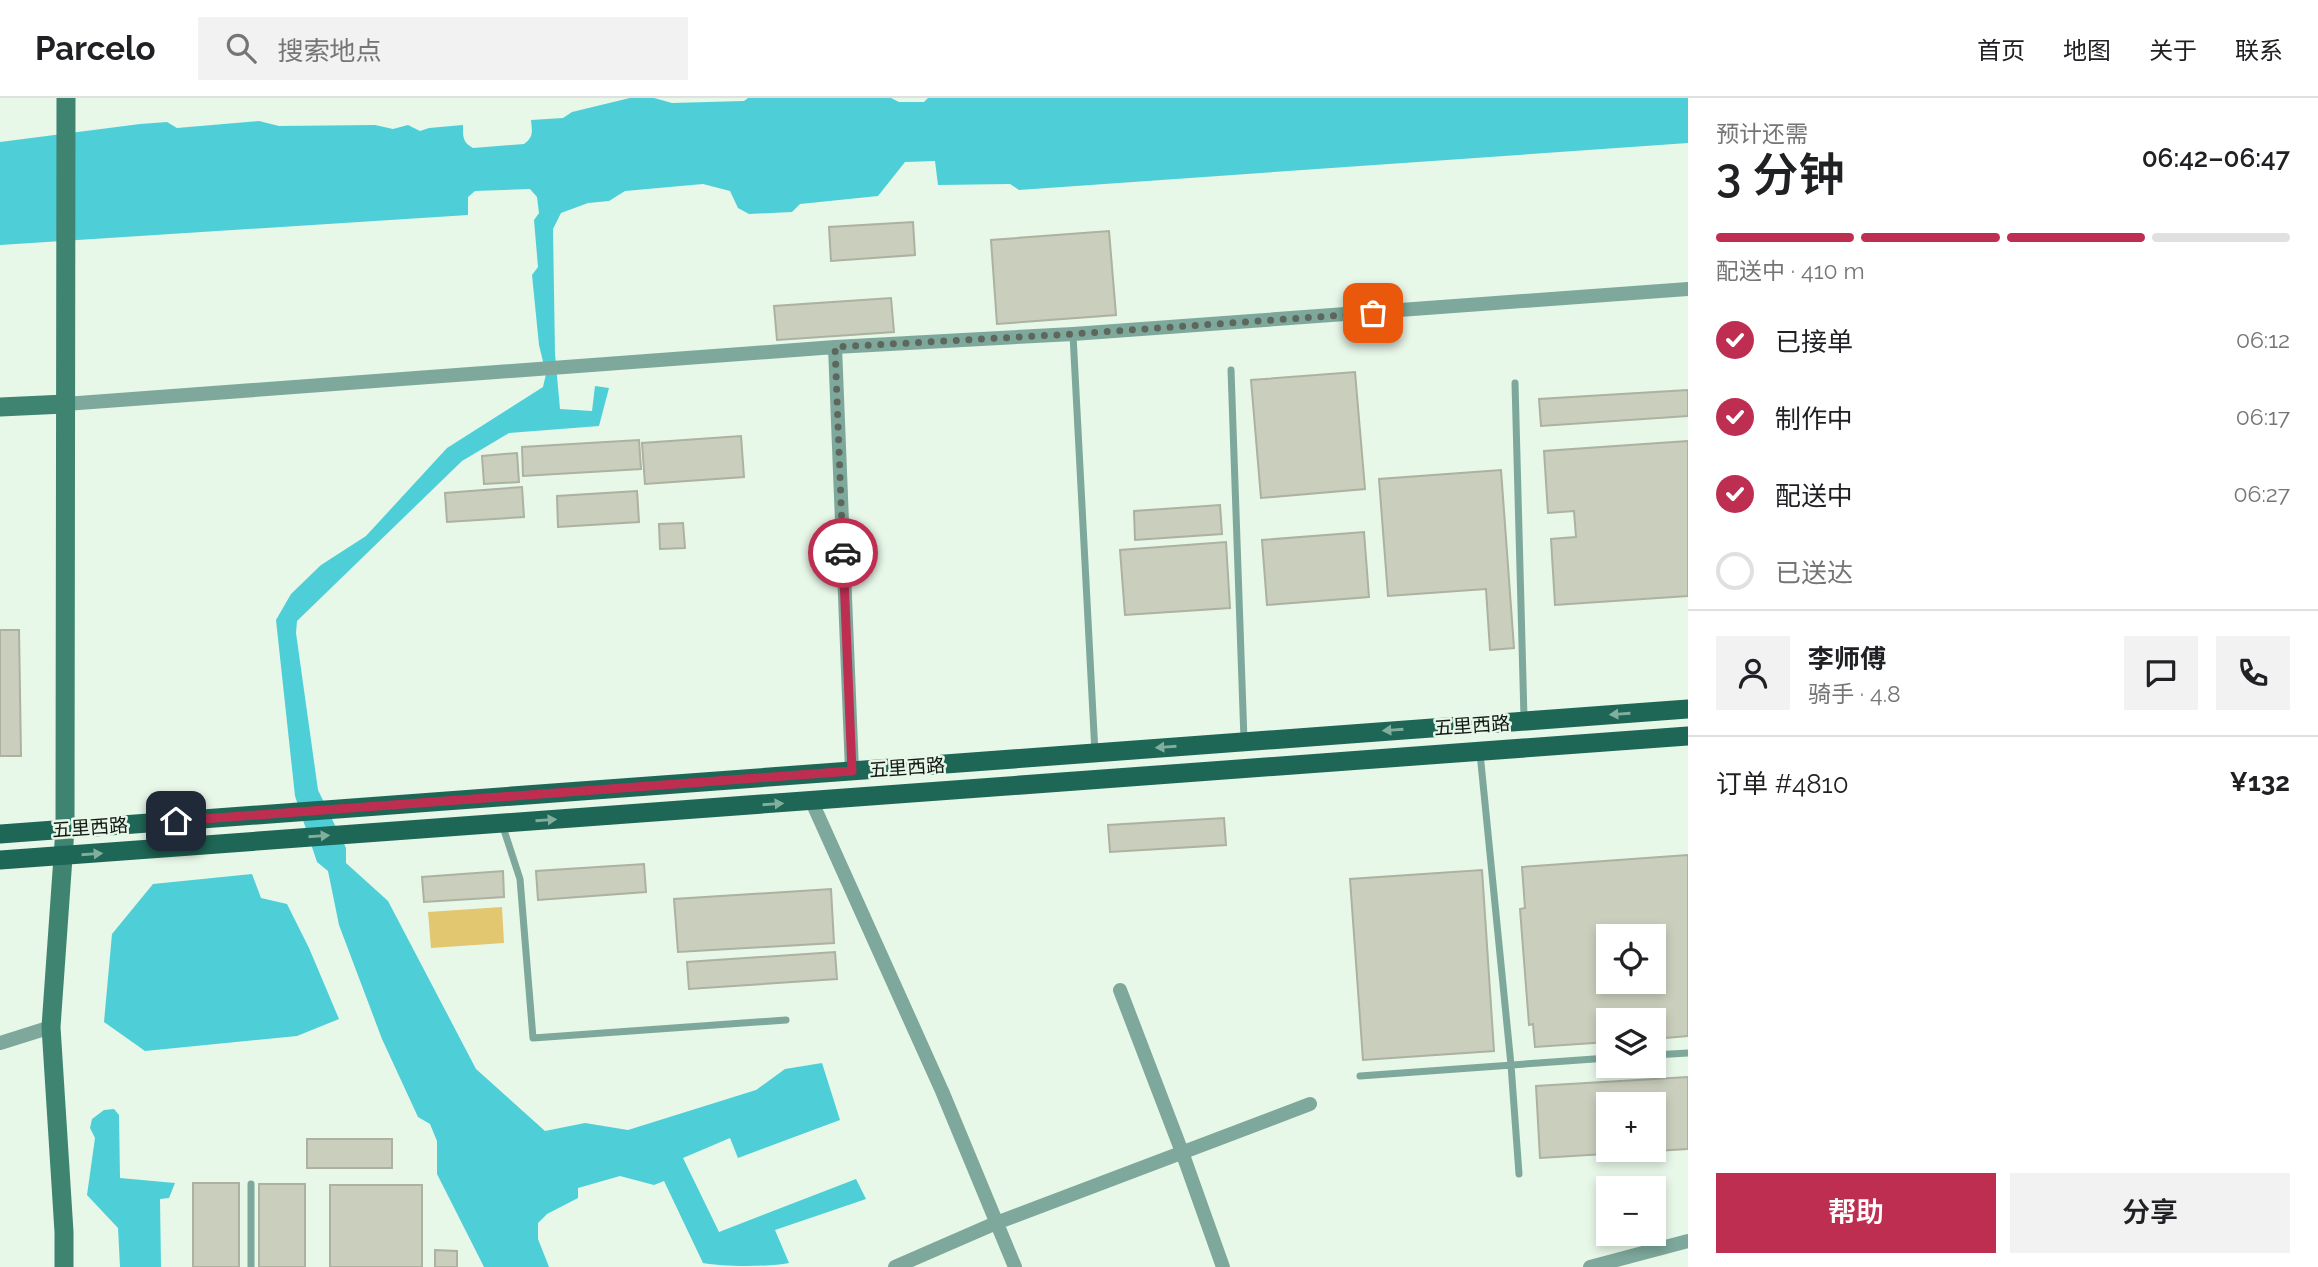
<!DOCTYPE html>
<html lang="zh">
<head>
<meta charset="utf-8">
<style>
	body { margin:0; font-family:Raleway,"Noto Sans SC",sans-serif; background:#f2f2f2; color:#202124; height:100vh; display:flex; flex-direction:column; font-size:26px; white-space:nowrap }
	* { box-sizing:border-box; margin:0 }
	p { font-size:23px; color:#757577 }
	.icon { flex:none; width:38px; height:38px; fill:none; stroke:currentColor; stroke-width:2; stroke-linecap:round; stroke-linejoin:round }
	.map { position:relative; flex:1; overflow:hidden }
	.panel { display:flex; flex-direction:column; background:#fff; width:630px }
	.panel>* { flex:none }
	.buttons { position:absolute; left:1596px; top:826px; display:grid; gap:14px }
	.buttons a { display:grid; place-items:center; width:70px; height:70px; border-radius:0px; background:#fff; box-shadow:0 4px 10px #0003; font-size:35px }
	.pin { position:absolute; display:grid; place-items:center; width:60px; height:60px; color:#fff; margin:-30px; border-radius:14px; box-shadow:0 4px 10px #0006 }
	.courier { position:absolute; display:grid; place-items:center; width:70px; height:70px; margin:-35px; border:5px solid #be2e51; border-radius:50%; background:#fff; color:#222; box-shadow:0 2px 9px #0007 }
	.headline em { font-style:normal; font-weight:600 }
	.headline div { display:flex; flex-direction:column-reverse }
	.headline { display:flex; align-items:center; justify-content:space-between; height:119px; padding:0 28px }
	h1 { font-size:46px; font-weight:600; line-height:52px }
	.bar { display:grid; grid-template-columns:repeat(4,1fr); gap:10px 7px; align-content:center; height:84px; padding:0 28px }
	.bar i { height:9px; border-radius:5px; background:#e0e0e0 }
	.bar .current { background:#be2e51 }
	.bar p { grid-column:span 4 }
	.line { display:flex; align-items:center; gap:18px; padding:0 28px; border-top:2px solid #e0e0e0 }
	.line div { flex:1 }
	.round { display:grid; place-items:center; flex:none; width:74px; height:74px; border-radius:0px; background:#f2f2f2 }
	ol { padding:0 28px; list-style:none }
	li { display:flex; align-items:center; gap:21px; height:77px }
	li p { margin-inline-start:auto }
	li .icon { padding:7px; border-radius:50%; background:#be2e51; color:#fff; stroke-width:4 }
	li:last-child { color:#757577 }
	li i { width:38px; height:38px; border:4px solid #e0e0e0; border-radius:50% }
	.primary-button { display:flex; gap:14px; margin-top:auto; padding:14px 28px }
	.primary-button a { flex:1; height:80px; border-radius:0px; background:#be2e51; color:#fff; font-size:28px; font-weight:600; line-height:80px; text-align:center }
	.primary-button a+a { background:#f2f2f2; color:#202124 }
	header { display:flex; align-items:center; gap:42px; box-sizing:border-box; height:98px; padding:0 35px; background:#fff; border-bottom:2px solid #e0e0e0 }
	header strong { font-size:33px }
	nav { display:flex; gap:38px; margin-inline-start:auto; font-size:24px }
	.search { width:490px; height:63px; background:#f2f2f2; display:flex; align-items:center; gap:18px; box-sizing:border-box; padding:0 24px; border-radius:0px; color:#757577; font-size:26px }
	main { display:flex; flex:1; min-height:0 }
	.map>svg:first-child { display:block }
	.green { fill:#e2c770 }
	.water { fill:#4ecfd7 }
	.building { fill:#cacfbd; stroke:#acb1a0; stroke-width:2; fill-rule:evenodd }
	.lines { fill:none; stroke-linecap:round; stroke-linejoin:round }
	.service { stroke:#7da89b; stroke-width:7 }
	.minor { stroke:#7da89b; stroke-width:14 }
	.secondary { stroke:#3f8471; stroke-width:19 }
	.primary { stroke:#1e6655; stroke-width:19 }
	.oneway { fill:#82ae9e }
	.done { stroke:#5e675e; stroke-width:7; stroke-dasharray:0 12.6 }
	.route { stroke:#be2e51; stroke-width:9 }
	.labels { text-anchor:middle; stroke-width:5; stroke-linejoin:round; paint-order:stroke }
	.street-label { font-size:19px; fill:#141914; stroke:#e7f7e8 }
</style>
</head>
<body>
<header>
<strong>Parcelo</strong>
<div class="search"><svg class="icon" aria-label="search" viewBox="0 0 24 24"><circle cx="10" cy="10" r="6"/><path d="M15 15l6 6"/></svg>搜索地点</div>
<nav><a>首页</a><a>地图</a><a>关于</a><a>联系</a></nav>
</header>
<main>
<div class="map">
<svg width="1688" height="1169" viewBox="0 0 1688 1169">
	<rect width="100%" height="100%" fill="#e7f7e8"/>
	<path class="green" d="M502,809L504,845L431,850L428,814Z"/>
	<path class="water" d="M630,0H654L672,5L744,3L748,0H891L899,4H924L928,0H1688V45L1019,92L1010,86L938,87L935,63L905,64L878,98L800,106L792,114L749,116L738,110L730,93L703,86L625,93L609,103L588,105L561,115L553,131L555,256L560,311L592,313L595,288L609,290L599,328L509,335L462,363L297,523L296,535L318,692L346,750V765L388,803L476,971L545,1033L585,1025L628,1032L756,992L785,971L822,965L840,1022L738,1060L730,1040L683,1060L719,1134L856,1081L866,1101L775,1132L789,1165C768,1169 724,1169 703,1165L664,1083L654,1087L620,1078L578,1090V1100L547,1116L538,1125V1141L549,1169H484L437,1076V1043L430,1026L418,1019L382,941L339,827L328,773L317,764L295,698L276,522L291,496L321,467L366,438L447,350L543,289L546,276L539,247L532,177L538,169L534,122L539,115L537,99L530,91L475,93L468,99V117L0,147V44L140,26L167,24L177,30L259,23L279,28L375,27L393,31L408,27L420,33L429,30L463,27C463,38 462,44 473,50L524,46C534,39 532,33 531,22L563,20L572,14Z
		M252,776L261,800L287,806L309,850L339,921L297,938L145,953L104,924L112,836L153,786Z
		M114,1011L119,1017L120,1080L175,1085L169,1100L160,1101L161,1169H120L118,1130L87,1097L95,1040L90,1030L92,1021L104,1012Z"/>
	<path class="building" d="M913,124L915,157L831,163L829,129Z
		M1109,133L1116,217L997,226L991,142Z
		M891,200L894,234L777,242L774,208Z
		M1355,274L1365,391L1261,400L1251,282Z
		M1688,292V318L1541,328L1539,301Z
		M741,338L744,379L645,386L642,345Z
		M639,342L641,371L523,378L522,349Z
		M1688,343V498L1555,507L1551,441L1576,439L1574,413L1548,415L1544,353Z
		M517,355L519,384L484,386L482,358Z
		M1501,372L1514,550L1490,552L1486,491L1388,498L1379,381Z
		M522,389L524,419L447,424L445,395Z
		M637,393L639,424L558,429L557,398Z
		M1220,407L1222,436L1135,442L1134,413Z
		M683,425L685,450L660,451L659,426Z
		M1364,434L1369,499L1267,507L1262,442Z
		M1226,444L1230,510L1125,517L1120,452Z
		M0,532H19L21,658H0Z
		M1224,720L1226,747L1110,754L1108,727Z
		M1688,757V938L1654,941V922H1608V944L1535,949L1533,926L1529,927L1520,811L1525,810L1522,769ZM1608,838H1654V884H1608Z
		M644,766L646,794L538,802L536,773Z
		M1482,772L1494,953L1363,962L1350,781Z
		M503,773L504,799L424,804L422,779Z
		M831,791L834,845L678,854L674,801Z
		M835,854L837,881L689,891L687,864Z
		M1688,979V1051L1540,1060L1536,988ZM1608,1006H1654V1052H1608Z
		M307,1041H392V1070H307Z
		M193,1085H239V1169H193Z
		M259,1086H305V1169H259Z
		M330,1087H422V1169H330Z
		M435,1152L457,1153V1169H435Z"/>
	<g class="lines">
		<path class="service" d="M1073,237L1095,655
			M1231,272L1244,642
			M1515,285L1524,620
			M1480,655L1511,967L1519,1076
			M502,726L520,781L533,940L786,922
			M1654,957L1688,955
			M1360,978L1608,960
			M251,1086V1169"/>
		<path class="minor" d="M835,249L852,673
			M65,306L835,249L1073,236L1688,191
			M812,704L942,993L1015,1169
			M1120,892L1182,1054L1223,1169
			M0,945L51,929
			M895,1169L996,1125L1310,1006
			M1590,1169L1688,1143"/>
		<path class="secondary" d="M0,309L65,306
			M64,1169V1134L51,929L65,731L66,0"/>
		<path class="primary" d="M0,736L1688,611
			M0,762L1688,638"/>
	</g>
	<defs><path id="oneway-solid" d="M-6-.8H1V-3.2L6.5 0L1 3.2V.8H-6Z" transform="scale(1.75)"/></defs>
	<g class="oneway">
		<use href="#oneway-solid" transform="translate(1620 616) rotate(176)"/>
		<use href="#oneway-solid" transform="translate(1393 632) rotate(176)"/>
		<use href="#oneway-solid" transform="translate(1166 649) rotate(176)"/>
		<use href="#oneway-solid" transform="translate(773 706) rotate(-4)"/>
		<use href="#oneway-solid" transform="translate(546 722) rotate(-4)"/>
		<use href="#oneway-solid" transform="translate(319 738) rotate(-4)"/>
		<use href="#oneway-solid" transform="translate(92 756) rotate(-4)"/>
	</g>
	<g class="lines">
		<path class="done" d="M843,455L835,249L1073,236L1373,215"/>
		<path class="route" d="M176,723L852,673L843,455"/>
	</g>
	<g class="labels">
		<g class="street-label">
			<text transform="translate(1472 627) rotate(-4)" y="7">五里西路</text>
			<text transform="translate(907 669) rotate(-4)" y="7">五里西路</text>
			<text transform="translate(90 729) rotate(-4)" y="7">五里西路</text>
		</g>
	</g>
</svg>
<div class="buttons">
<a><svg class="icon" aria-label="locate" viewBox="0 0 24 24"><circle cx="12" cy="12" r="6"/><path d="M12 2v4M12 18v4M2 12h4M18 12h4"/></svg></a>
<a><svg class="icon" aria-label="layers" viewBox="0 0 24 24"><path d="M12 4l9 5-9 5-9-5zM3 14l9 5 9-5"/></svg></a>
<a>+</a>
<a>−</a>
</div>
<div class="pin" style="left:1373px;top:215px;background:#ea580c"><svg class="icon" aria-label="bag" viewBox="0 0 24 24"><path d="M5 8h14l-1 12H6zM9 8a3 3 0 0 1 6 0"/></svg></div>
<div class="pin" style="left:176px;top:723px;background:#1f2937"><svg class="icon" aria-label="home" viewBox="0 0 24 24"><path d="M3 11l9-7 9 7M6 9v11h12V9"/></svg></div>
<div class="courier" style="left:843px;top:455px"><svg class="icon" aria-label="car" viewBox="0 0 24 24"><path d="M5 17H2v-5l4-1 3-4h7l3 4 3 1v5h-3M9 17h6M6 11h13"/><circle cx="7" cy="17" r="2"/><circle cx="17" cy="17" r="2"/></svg></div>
</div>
<section class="panel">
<div class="headline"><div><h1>3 分钟</h1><p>预计还需</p></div><em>06:42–06:47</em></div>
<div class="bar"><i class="current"></i><i class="current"></i><i class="current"></i><i></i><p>配送中 · 410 m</p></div>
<ol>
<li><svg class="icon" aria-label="check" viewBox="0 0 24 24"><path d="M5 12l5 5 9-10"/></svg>已接单<p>06:12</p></li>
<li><svg class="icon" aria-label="check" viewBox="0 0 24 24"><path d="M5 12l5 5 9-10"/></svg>制作中<p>06:17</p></li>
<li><svg class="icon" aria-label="check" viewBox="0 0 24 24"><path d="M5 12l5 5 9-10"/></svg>配送中<p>06:27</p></li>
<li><i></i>已送达</li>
</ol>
<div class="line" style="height:126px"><a class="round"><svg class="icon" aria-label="person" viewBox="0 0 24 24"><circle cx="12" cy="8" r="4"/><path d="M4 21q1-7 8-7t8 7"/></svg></a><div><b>李师傅</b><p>骑手 · 4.8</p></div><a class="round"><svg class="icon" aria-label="chat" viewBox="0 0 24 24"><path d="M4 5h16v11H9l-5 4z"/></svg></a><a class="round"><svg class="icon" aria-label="phone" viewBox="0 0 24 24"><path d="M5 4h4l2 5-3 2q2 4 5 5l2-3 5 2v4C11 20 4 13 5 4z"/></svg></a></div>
<div class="line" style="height:91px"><div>订单 #4810</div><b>¥132</b></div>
<div class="primary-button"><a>帮助</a><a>分享</a></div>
</section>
</main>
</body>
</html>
